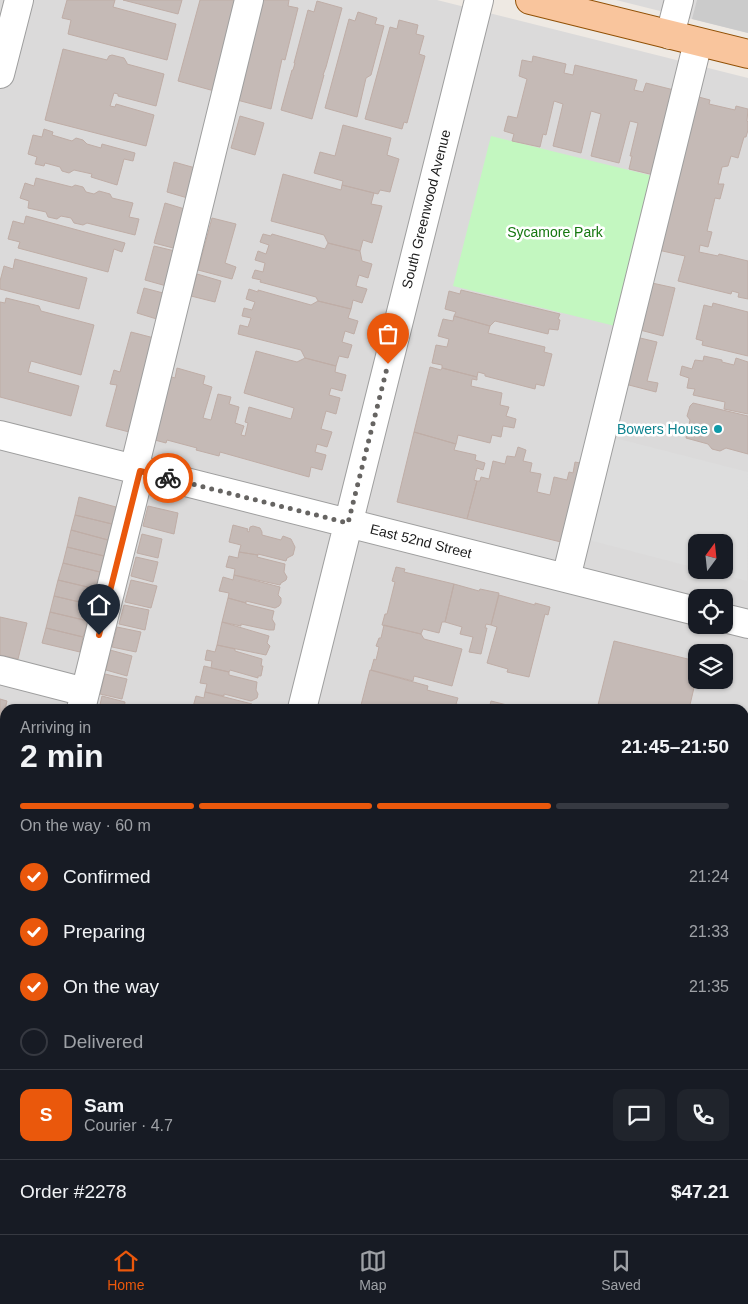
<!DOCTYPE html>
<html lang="en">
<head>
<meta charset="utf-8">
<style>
	body { margin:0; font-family:Helvetica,sans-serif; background:#20242c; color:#f1f3f6; height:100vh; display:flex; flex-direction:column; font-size:19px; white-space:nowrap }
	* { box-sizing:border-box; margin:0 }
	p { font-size:16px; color:#9ea1a6 }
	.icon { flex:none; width:28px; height:28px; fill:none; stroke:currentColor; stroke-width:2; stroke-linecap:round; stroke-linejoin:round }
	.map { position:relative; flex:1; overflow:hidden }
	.panel { position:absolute; left:0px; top:704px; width:749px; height:531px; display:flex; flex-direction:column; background:#171b24; border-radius:15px 15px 0 0; box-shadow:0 1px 4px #0004 }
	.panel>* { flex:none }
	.needle { width:32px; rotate:15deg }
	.controls { position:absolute; left:688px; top:534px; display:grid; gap:10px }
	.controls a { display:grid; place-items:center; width:45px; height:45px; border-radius:10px; background:#171b24; box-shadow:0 1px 4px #0004; font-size:25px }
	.pin { position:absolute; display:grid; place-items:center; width:42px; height:42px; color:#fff; margin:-51px -21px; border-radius:50% 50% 50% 0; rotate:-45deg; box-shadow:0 0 5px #0007 }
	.pin .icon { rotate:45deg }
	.courier { position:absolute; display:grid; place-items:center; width:50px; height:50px; margin:-25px; border:4px solid #ea580c; border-radius:50%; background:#fff; color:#222; box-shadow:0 1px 6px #0007 }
	.overview em { font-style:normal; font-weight:800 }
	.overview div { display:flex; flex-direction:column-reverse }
	.overview { display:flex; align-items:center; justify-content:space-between; height:85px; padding:0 20px }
	h1 { font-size:32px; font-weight:800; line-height:38px }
	.bar { display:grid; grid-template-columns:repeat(4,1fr); gap:8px 5px; align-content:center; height:60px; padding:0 20px }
	.bar i { height:6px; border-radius:4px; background:#363941 }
	.bar .selected { background:#ea580c }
	.bar p { grid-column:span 4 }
	.line { display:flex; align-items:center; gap:12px; padding:0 20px; border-top:1px solid #363941 }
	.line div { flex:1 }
	.round { display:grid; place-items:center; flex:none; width:52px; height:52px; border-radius:10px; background:#20242c }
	ol { padding:0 20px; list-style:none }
	li { display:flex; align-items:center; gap:15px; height:55px }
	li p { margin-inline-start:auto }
	li .icon { padding:5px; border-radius:50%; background:#ea580c; color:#fff; stroke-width:4 }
	li:last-child { color:#9ea1a6 }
	li i { width:28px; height:28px; border:2px solid #363941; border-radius:50% }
	.tab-bar { display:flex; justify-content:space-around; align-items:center; height:70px; border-top:1px solid #363941; background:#171b24; font-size:14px; color:#9ea1a6 }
	.tab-bar a { display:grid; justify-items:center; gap:2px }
	.tab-bar .selected { color:#ea580c }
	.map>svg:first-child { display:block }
	.residential { fill:#dbdada; fill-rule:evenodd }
	.religious { fill:#cbcbcb }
	.grass { fill:#d0e7aa }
	.park { fill:#c3f7c0 }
	.parking { fill:#ddd }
	.building { fill:#c5bab6; stroke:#bfada6 }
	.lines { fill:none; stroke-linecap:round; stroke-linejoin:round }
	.minor-casing { stroke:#9e9e9e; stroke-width:30 }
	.major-casing { stroke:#915005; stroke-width:30 }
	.minor { stroke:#fff; stroke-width:28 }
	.major { stroke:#f9c59d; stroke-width:28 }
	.done { stroke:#666462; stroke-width:5; stroke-dasharray:0 9 }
	.route { stroke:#ea580c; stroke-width:6 }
	.culture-dot { fill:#0f9aa8; stroke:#fff; stroke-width:2 }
	.labels { text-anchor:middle; stroke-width:5; stroke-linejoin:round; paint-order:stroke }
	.street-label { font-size:14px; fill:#1d1d1d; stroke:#fff }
	.park-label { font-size:14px; fill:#14770f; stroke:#fff }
	.culture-label { font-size:14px; fill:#0d838f; stroke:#fff; text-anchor:end }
</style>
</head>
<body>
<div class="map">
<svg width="748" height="1234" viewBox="0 0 748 1234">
	<rect width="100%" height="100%" fill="#eee9e3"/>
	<path class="residential" d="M0,0H437L748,78V1234H0ZM696,542H724V570H696ZM696,598H724V625H696ZM696,652H724V680H696ZM5,709H744V1230H5Z
		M616,0H748V33Z"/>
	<path class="religious" d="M697,0H748V33L692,19Z"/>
	<path class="grass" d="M3,717H5V789L0,809V730Z"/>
	<path class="park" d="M491,136L657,177L619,327L453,286Z"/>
	<path class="parking" d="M611,437L748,472L747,581L706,570H724V542H696V568L585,539Z"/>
	<path class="building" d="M67,0H115L113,7L176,24L167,60L68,34L71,20L62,18Z
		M123,0H182L178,14Z
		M200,0H243L218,92L178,81Z
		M262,0H289L288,6L298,8L285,60L282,59L271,109L237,100Z
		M317,1L342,8L326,67L323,75H324L312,119L281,110L292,70H293L295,63H294L308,10L314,12Z
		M358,12L377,18L375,24L384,26L371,75L366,78L357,117L325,108L349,19L355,21Z
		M399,20L418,25L416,34L424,36L419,54L425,56L407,123L404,122L402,129L365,119L390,27L397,29Z
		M63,49L107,60L109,56L112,55L124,58L127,63V64L164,74L156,106L118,96V94L114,93L110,106L115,107L116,104L154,115L146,146L45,120Z
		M533,56L566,64L564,73L573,75L575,65L637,80L634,90L643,92L646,83L678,91L658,176L629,169L632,156H630L638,123L630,121L619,163L591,156L601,114L591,111L581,153L553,146L563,104L554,101L546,135L543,134L540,147L512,141L514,134L504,131L508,116L517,118L527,79L519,76L522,60L532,62Z
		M695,96L710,100L709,104L735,110L736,106L748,109L747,121L748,122V130L746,137H744L738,158L731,156L728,166L722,167L718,184H724L720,199L715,198L707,231L712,232L708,247L700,245L699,252L718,256L719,254L748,261V299L738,297L739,293L732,291L731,294L678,281L685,256L658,250Z
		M240,116L264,123L255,155L231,148Z
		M343,125L391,138L387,155L399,159L390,192L380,190L378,194L342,185L343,181L314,173L320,152L335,156Z
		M44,129L53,132L52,135L72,141L76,138L83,140L87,144L101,148L102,144L135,153L133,161L124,159L117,185L91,177L92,174L74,170L69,173L62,171L60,167L45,163L44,166L35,164L37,157L28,154L33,135L42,137Z
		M174,162L199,169L191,199L167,192Z
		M283,174L341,190L342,185L374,193L371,204L382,206L372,243L363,240L360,251L328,243L324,235L271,221Z
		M36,178L72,187L75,185L83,187L86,192L94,194L99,191L110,194L112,198L133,203L129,217L139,219L135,235L87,223L83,225L74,223L71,218L61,216L57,219L48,217L46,212L28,208L29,201L20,198L25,183L34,186Z
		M165,203L188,210L177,249L154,243Z
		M26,216L125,243L122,252L114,249L108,272L18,248L20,242L8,239L13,221L24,224Z
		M212,218L236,224L225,263L236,267L232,279L198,270Z
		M263,234L271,236L272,234L325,249L328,243L360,251L362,261L372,264L368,278L359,275L356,286L367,289L362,303L353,300L351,309L318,301L316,297L260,282L261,280L252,278L255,270L263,272L265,263L255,260L258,251L266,254L269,245L260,242Z
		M154,246L179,252L170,287L145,280Z
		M15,259L87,278L79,309L0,289V281L4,266L13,269Z
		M197,274L221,281L215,302L191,296Z
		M652,283L675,288L663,336L640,330Z
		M144,288L167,294L160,320L137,313Z
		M249,289L258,292V290L311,305L318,301L351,309L348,318L358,321L354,334L345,331L342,342L352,345L348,358L339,356L336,366L305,358L301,350L238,334L240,325L248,327L251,318L242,316L244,308L252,310L255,302L246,299Z
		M461,290L560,314L558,319L560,320L558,330L549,329L548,334L495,321L490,326L454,316L456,312L445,309L449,291L460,294Z
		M6,298L39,306L41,311L94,325L81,375L31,361L28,372L79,386L71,416L0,397V302L5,303Z
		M713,303L748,312V356L702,345L703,341L696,339L704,305L712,307Z
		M454,316L490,326L488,333L545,347L544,352L552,354L544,386L536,384L535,389L485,376V374L478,372L477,377L442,368V365L432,363L436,345L447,347L449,339L438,336L443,319L453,321Z
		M131,332L158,339L133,433L106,426L117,385L110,384L114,370L120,372Z
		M636,337L657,342L647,381L658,383L656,392L625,384Z
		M256,351L297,362L305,358L336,366L335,372L346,375L342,391L331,388L329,395L340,398L336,414L326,411L321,429L332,432L327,447L317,444L315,452L326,455L322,470L311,467L309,477L220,452L219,456L196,450L197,448L167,440L166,443L151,439L169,376L175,378L177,368L205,376L203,384L212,387L203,418L211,420L218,394L231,397L229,404L239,407L235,423L244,426L241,435L245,436L248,423L245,422L249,407L291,419L294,408L244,393Z
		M704,356L722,360V362L734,365L736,358L748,362V414L724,409L725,402L693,395L695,389L687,388L689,378L680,375L682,366L692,369L695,360L703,361Z
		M430,367L441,370L442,368L477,377V380L472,379L471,386L502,393L500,405L509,407L506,416L516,419L514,428L503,426L501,437L492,435L490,443L458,435L456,444L414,432Z
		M693,403L748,416V454L726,448L720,451L712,449L708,444L686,438L690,420L687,416L690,406Z
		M414,432L456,444L454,450L476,455L475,460L485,463L483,470L477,468L474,480L477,481L467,519L397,502Z
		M518,447L526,450L523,461L532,463L530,472L541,474L537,492L550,495L554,477L567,480L569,472L573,473L575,462L585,464L565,543L467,519L477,481H480L481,477L489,479L493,461L505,464L507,456L515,457Z
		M79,497L116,507L112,524L75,515Z
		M148,506L178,513L174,534L143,526Z
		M75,515L112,524L108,540L71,530Z
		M233,525L248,529L247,531L249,532L250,527L253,526L260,528L262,532V535L281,540L283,536L291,539L295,547L293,555L287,558L286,561L258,554V555L239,552L241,545L229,542Z
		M71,530L108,540L104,556L67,547Z
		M142,534L162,539L158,558L137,553Z
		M67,547L104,556L100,572L63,563Z
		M239,552L258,555L257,557L285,564L284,572L287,577L286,580L281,583L280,585L234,575L235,569L226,567L229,556L238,558Z
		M136,557L158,562L153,582L131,576Z
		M63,563L100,572L96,589L58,580Z
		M396,567L405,569L404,572L454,584L445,622H442L439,633L423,629L421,634L382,625L385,614H387L395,582L392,581Z
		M234,575L280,587L278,595L281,598V603L279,606L275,608L246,601V603L228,598L229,593L219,591L223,577L233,580Z
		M58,580L96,589L92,605L54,596Z
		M131,580L157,586L151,608L125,602Z
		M454,584L479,591L480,589L499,593L491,625L486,624L485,628H487L481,654L469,652L473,637L460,634L462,627L445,622Z
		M499,595L535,605V603L550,607L548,615L545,614L529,677L507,672L508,669L487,663L497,627L491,625Z
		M54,596L92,605L88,621L50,612Z
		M228,598L246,603V604L274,611L272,619L275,624L274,630H269L241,624V626L222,622Z
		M124,605L149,610L145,630L119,624Z
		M50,612L88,621L83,637L46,628Z
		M0,617L27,623L18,659L0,655Z
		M222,622L269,636L267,643L270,646L266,655L217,645Z
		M384,625L421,634L424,639L462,649L452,686L414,676L413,681L371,670L374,659L376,660L379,647L376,646L379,638H381Z
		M117,627L141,632L136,652L112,647Z
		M46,628L83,637L80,652L42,643Z
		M614,641L696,661V679L689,709H597Z
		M217,645L235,649V651L262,659L261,666H263L261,676H258V678L230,670L229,672L211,668L212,661L205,660L207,650L215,652Z
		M110,650L132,656L127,676L106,670Z
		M204,666L229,672V675L257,682L256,690L258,694L257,698L251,701L224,694V696L205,692L207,684L200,683Z
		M370,670L428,686L427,690L458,698L456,704L464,706L463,709H360Z
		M105,674L127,679L122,699L100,694Z
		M205,692L252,704L251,709H201L193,707L196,696L204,698Z
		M102,696L125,702L124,709H99Z
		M0,699L7,701L0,730Z
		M491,701L523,709H489Z
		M2,801L5,802V818L0,817V810Z
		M0,817L5,818V844L0,843Z
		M0,861L5,862V967L0,966Z
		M3,1053H5V1118H4L1,1127H0V1061Z
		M744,1093L748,1094V1137L744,1136Z
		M37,1230H44L60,1234H36Z
		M245,1230H298L297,1234H261Z
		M484,1230H505L504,1234Z
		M505,1230H545L544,1234H504Z
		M545,1230H584L583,1234H544Z
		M691,1230H707L723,1234H690Z"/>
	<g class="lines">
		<g class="minor-casing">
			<path id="minor" d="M670,35L679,0
				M0,74L19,0
				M0,435L696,611
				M134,469L249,0
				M566,578L698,42
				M724,618L748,624
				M0,670L85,692
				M81,709L140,471
				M302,709L479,0
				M744,775L748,758
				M0,1008L5,1009
				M744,1197L748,1198
				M172,1234L173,1230
				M400,1234L401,1230
				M629,1234L630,1230"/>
		</g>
		<g class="major-casing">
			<path id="major" d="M530,0L748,54"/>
		</g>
		<use href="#minor" class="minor"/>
		<use href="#major" class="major"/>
	</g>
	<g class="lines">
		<path class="done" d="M168,478L348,523L388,364"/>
		<path class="route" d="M99,635L140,471L168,478"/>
	</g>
	<circle class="culture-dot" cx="718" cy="429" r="5"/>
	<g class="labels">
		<g class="street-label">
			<text transform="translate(426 209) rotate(-76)" y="5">South Greenwood Avenue</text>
			<text transform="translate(421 541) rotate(14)" y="5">East 52nd Street</text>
		</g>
		<g class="park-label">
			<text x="555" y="237">Sycamore Park</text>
		</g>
		<g class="culture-label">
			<text x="708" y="434">Bowers House</text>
		</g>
	</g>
</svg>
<div class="controls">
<a><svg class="needle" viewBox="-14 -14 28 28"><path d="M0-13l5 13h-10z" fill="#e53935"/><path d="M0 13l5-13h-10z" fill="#9ea1a6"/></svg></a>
<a><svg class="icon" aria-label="locate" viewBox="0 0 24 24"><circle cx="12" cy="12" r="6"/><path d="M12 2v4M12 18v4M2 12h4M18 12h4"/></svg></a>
<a><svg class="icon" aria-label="layers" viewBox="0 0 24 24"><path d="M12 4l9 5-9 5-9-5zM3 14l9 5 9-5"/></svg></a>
</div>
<div class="pin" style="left:388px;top:364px;background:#ea580c"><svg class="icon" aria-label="bag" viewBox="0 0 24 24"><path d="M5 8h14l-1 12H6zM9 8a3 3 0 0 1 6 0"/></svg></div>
<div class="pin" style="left:99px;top:635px;background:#1f2937"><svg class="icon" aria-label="home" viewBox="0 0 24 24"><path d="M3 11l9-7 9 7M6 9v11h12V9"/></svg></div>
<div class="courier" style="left:168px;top:478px"><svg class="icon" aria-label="bike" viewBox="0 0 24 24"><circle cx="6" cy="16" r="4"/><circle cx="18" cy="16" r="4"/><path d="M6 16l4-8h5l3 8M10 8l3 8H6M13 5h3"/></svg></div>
<section class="panel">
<div class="overview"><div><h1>2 min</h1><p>Arriving in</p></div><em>21:45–21:50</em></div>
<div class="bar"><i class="selected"></i><i class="selected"></i><i class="selected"></i><i></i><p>On the way · 60 m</p></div>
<ol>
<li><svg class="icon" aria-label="check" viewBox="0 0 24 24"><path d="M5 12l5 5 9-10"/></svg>Confirmed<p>21:24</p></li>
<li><svg class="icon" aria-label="check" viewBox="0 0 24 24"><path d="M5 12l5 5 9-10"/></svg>Preparing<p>21:33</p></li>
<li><svg class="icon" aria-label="check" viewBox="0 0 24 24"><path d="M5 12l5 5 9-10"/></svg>On the way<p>21:35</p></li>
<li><i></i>Delivered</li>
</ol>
<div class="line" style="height:90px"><b class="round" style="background:#ea580c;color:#fff">S</b><div><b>Sam</b><p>Courier · 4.7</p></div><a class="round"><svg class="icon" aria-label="chat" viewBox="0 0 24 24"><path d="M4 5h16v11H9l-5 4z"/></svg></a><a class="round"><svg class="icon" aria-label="phone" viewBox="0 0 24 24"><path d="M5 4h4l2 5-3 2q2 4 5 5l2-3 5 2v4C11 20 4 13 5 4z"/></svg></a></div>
<div class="line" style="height:65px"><div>Order #2278</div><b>$47.21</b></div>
</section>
</div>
<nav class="tab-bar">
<a class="selected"><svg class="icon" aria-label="home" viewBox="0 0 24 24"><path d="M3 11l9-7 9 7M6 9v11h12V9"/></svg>Home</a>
<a><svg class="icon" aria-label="map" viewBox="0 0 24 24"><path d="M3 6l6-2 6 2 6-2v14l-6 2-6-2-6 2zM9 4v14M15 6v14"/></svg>Map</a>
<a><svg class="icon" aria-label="saved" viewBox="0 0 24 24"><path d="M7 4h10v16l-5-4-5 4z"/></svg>Saved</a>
</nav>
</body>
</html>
